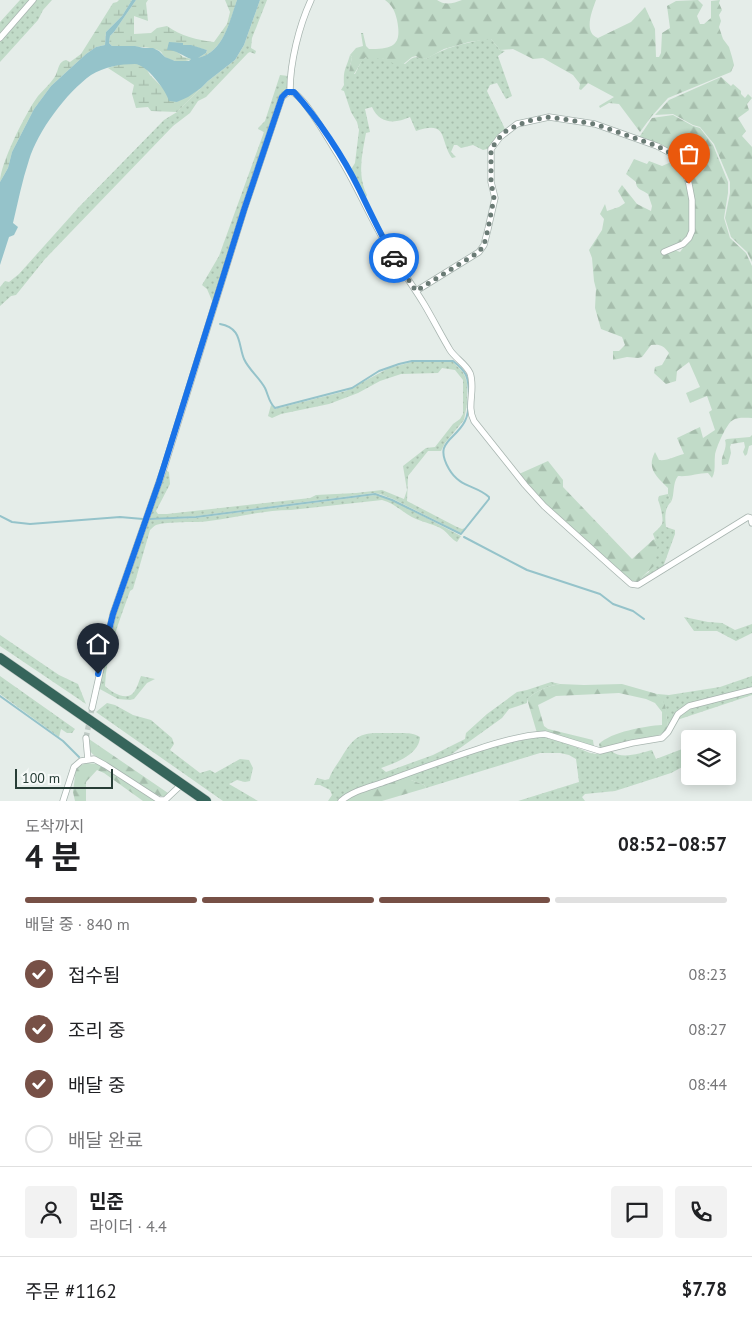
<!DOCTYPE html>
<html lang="ko">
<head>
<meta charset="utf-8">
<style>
	body { margin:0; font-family:"PT Sans","Noto Sans KR",sans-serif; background:#f2f2f2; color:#202124; height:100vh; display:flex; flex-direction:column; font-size:19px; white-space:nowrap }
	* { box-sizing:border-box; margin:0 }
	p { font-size:16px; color:#757577 }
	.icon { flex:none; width:28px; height:28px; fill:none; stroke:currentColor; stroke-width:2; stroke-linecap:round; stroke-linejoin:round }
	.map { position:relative; height:801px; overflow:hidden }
	.side { display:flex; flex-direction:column; background:#fff; flex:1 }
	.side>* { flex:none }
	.controls { position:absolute; left:681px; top:730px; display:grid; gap:10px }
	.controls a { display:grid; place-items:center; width:55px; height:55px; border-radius:5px; background:#fff; box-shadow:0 2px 12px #0003; font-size:25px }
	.scale { position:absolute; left:15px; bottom:12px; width:98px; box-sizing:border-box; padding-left:5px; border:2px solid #273d36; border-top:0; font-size:14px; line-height:18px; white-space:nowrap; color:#273d36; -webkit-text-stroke:4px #f6f9f8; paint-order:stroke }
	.pin { position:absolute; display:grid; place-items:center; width:42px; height:42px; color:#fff; margin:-51px -21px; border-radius:50% 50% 50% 0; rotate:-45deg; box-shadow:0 0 5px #0007 }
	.pin .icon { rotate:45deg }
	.courier { position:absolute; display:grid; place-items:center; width:50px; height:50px; margin:-25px; border:4px solid #1a73e8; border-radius:50%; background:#fff; color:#222; box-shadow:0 1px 6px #0007 }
	.head em { font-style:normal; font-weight:700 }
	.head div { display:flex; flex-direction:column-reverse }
	.head { display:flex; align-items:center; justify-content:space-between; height:85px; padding:0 25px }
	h1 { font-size:32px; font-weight:700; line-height:38px }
	.bar { display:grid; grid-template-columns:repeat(4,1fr); gap:8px 5px; align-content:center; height:60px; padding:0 25px }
	.bar i { height:6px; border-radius:4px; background:#e0e0e0 }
	.bar .selected { background:#775046 }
	.bar p { grid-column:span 4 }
	.line { display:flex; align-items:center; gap:12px; padding:0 25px; border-top:1px solid #e0e0e0 }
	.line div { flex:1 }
	.round { display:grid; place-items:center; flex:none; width:52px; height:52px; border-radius:5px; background:#f2f2f2 }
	ol { padding:0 25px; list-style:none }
	li { display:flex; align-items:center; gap:15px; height:55px }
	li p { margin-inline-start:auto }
	li .icon { padding:5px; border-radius:50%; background:#775046; color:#fff; stroke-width:4 }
	li:last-child { color:#757577 }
	li i { width:28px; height:28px; border:2px solid #e0e0e0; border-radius:50% }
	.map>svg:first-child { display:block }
	.grass { fill:url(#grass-dots) }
	.forest { fill:url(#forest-firs) }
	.wetland { fill:url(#wetland-marsh) }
	.water { fill:#95c3ca }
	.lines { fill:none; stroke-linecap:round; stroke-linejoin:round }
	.stream { stroke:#95c3ca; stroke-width:2 }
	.street-tunnel { stroke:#bfcac5; stroke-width:5.5; stroke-dasharray:5.5 3; stroke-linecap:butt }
	.street-casing { stroke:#a8b5b0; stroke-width:7 }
	.highway-casing { stroke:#c3c9c7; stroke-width:11 }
	.street { stroke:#fff; stroke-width:5.5 }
	.highway { stroke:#36655b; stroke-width:10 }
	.done { stroke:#6a7b75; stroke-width:5; stroke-dasharray:0 9 }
	.route { stroke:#1a73e8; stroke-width:6 }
</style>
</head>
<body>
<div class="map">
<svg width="752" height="801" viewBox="0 0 752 801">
	<defs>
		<pattern id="grass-dots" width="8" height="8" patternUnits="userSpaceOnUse" patternTransform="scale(1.25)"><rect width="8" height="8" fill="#c1dbc8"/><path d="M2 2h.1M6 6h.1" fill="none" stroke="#a6bdac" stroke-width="1.8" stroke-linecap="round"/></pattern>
		<pattern id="forest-firs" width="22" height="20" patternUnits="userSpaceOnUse" patternTransform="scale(1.25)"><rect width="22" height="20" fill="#c1dbc8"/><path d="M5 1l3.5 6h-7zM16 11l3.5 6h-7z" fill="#a6bdac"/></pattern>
		<pattern id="wetland-marsh" width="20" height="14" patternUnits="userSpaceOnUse" patternTransform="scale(1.25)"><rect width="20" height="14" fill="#c1dbc8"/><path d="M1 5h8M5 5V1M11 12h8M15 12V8" fill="none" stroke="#a6bdac"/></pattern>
	</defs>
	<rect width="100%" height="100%" fill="#e5ede9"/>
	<path class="grass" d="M20,0H30L0,36V22Z
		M35,0H52L43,10L38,20L0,62V40Z
		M260,0H267L252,38L251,48L256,51L255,54L250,52L248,53L206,97L198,101L190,113L173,126L69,234L45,259L16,295L11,296L0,306V287L5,281L9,282L19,274L79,207L164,120L177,112L208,81L235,60L244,45Z
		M486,39H491L500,50L505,51L498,56L512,96L506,99L497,83L490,85L487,91L505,129L489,150L487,149L483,150L473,145L461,148L457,145H454L451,152L456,157L452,158C439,140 449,120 416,131L410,117C395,124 379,124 372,107L365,109L370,132L366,133C362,155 357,174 367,195L365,200L350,171L355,163L359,130L357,122L351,112L344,91L341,90L344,85C343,69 346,69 350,55L352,57L349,72L355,74L362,60L366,57L382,58L405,64C413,56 416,56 426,59C445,47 465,43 486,39Z
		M280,75L288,76L287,88L281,96L242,206L213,303L207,289L202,285L219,256L264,132L258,129L259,127L265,121Z
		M412,362H453L462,371L465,376L467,383V404L464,420L445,443L441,451H428L408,476L407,501L457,527L462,529L465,528L461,533L393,499L380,494L374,493L196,516L152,519L149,517L165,470L169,472L170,484L156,511L158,514H167L310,498L316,495L356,493L382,490L404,499L407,490L403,466L426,448L435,447L453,424L460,419L463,414V380L455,370L442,368L438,373L401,374L380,381L358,393L329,404L281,414L272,418L268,416L271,405L275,409L346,391L389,368Z
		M668,494L671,502C664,508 665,519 666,527L675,530V534L663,567L640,582L643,576L649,572L656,542L653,534C655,531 660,528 662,524C664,520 660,504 658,500L659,496Z
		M375,495L392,500L461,536L457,542C451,539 448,533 442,529C434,524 425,523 416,519C404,514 395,503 382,500L291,510C259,510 229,520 198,522C188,522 165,522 156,525C154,526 151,529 150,530L133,589L130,591C119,622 106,654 105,686C111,692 127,702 134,692C137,688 139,681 141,676L155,679L147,683L134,699L130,700L118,699L98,688L115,617L149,520L196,518Z
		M684,617L708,622L722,623L735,630L752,624V633L736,641L717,631H694Z
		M0,635L59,675L78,684L86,704L0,646Z
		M0,676L75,729L72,733H67L61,729L59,737L0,694Z
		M752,676V688L691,703L668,727C666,715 666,703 657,694L669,695L720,687Z
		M551,682L560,684C548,686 536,691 527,699V703L509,709L502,718L449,756L348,793L337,801H328L332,795L330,790L320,785H314L317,778L325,780L329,779C332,770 337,765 341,758C357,731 363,733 394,733C403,733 413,732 420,737C419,755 395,763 381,768L386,772L433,755L465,739L466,733L487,714L517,692L527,690Z
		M752,691V695L677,720C688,703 732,697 752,691Z
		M107,703L115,705L133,715L151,720L172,738L174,744L170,750L200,773L210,770L215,773L240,759L249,760L253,768L250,781L245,782L237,780L229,784L258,801H223L96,712Z
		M544,737L566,743L590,753L596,754L611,751C622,760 640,753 652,750L656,759L690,746V763L671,773L615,791L585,794L582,797L585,801H518L579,782L576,759L569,755L560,753H540L426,788L424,785L411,780V774C454,759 499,741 544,737Z"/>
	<path class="forest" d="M385,0H437C445,6 454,3 462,0H596C592,11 583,33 598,38L631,22L645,7L655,29L656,57H659L661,53L662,33L670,28L667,6L676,1L698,0L703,5L697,16L700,24H704L711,18V1L720,0L719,3L722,10L719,15L721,21L719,27L723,39L729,47L732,57L734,65L731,72L668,98L651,117L640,132L619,104L609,103L600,108L599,106L614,97L588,83L581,90L579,89L580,84L573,75L543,58L533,59L513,49L500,50L491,39L469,42L444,49L426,59L419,58L416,56L412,57L401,66C392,65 383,54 374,60L366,57C359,62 358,71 351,77L349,72L352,57L350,55L356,48L363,46L361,33H363L366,46L369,49C394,49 402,45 397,20C395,11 392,5 385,0Z
		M721,77L731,86L733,84L741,91V94L745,98L748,94L752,98L747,104L749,110L738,118L746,131L742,136L752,147V262L747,252L731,237L725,218L730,193V182L714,144L700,127L693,125L673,114L655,115L669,100Z
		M673,115L693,126L700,128L713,145L728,182V193L724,218L730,238L746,253L752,266V418C746,418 738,417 733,420C726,424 716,448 715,455C714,464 716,471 712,478L708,473C698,473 689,477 678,476C672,484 675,494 671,502L668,494V488C657,477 646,469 655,452L659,460C668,461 675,456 684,454L677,438L700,427L703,438L715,430L709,412L712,410L707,396L690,403L686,393L700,387L689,362L677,371L676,381L666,384L654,373L655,367L662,365L669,353C663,345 660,344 651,345L642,357L638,358L627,357L613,360V351H619L625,345L622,337L601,329L595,308L596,289L594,281L592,258L589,250L602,230L604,219L600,214L605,204L607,211L619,207L625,203L618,191L622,185L637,204L651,211L652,206L648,194C643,190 636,190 636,182L626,174L634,159L647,164L649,161L662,166L669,163L675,157C677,160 680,163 682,166C689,180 697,225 687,238C681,246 671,247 663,251L665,253L674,250L680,252L683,248V246L691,237C698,218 692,170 677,155C667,146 651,142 638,139L652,118Z
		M752,435V445L749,446L747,454L745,456L743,452L745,447L744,442L731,444L730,447L731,453L728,464L722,465C720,456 728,449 725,440L727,439L750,437Z
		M548,461L563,480V487L632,559L654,539L658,543L655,565L643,576L640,582H637L630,580L545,505L519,474Z
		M560,684L584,685L622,684L657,694L662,699L665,705L668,727L666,731L659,735L600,749L599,744C611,732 645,726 662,725V712L655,703L646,699L619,693L556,696L538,705L544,726L548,729L593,740L594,748L537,733L527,699C536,691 548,686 560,684Z
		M89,739L168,793L165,797C142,794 114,769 95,756C89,752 87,746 89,739Z
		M86,763L98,764L104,767L156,801H143L104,773L97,770L86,782V801H75L73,792L75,776L73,775L76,768Z
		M411,774V780L424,785L426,788L382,801H343L349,796Z"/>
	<path class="wetland" d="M119,0H132L122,16L106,32L105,45L96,47L86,54L51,86L34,109L12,152L8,168L0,182C0,164 26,112 38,96C43,90 49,85 54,78C59,72 57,62 66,60L70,62L81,54L113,3L117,2Z
		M136,0H148L146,3L148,21L134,16V34L151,33L157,28L167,26C181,36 197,40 214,42L227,24L230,12L225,0H237C229,24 224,52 196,59L206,53L207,50C192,46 188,42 175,50L183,57L192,59C185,63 172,62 165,57C163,56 162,52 160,51C151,46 123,46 112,46L109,43L110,36L114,32Z
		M119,64H140L146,68L150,75L177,102L201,88L177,112L151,111L148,107L136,108L132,94L134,85L108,68Z"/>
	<path class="water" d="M132,0H136L114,32L110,36L109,43L112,46H135L144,48H153L159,51L165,57L175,61H189L191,59C182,56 177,50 167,50L169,42L183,43V45H191L207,50L206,53L198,58C224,52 229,22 237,0H260L244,45L235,60L208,81L201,88L188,97L177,102L169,101C166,90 146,64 135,64C120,64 104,67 91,75C66,93 38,131 29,160C22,181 18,202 13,223L18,227L14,235L9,237L0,265V182L8,168L12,152L34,109L51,86L86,54L96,47L105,45L106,32L122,16Z"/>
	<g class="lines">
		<path class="stream" d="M0,516L12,522L30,524L120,517L143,519
			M150,519L196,517L375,494L392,500L461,534L489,499V497C476,485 460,488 449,469C433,441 455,441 465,421C470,412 470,384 466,375C463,369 458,365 453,361H412L399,364L379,371L352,388L275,408C269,403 268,394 265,388C259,377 249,370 244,359C238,344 242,328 220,324
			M464,537L527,570L600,594L613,604L633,611L644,619
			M0,696L63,741L79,757"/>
		<path class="street-tunnel" d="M86,738L92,708"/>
		<g class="street-casing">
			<path id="street" d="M0,38L33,0
				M290,91C290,62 299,26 311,0
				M416,291L479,252L484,245L488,229L495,198L491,182V149L500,137L517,124L549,117L595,124L657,146L676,156L683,166L689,184L692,200V231L689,238L683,244L664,252
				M92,708L113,614L164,468L244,210L282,97L290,91C303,94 327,137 335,150C358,185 372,224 395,259C404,274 415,289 424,304C433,319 441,335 450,350C455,358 466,364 470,373C476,389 466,406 474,421L525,485L544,506L614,569L631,584L638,585L748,517L751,518L752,523
				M86,738L88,760
				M63,801L74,767L81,761L94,759L105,765L159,800H165L182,784
				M341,801C354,790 371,787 387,781C417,770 447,759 478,749C499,742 523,735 545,734L600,751L632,743L662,738L668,732L678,714L689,706L752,690"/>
		</g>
		<g class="highway-casing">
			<path id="highway" d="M0,658L206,801"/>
		</g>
		<use href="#street" class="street"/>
		<use href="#highway" class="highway"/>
	</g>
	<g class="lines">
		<path class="done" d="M394,258L416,291L479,252L484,245L488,229L494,198L491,182V149L500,137L507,130L528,121L549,117L595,124L657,146L676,156L683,166L689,184"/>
		<path class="route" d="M98,674L113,614L159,482L244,210L282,97L287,92H294C317,117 344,158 359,189C370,212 381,235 394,258"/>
	</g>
</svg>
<div class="controls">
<a><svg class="icon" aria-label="layers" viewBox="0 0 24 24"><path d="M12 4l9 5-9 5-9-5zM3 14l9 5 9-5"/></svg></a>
</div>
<div class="scale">100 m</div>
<div class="pin" style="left:689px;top:184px;background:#ea580c"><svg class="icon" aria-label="bag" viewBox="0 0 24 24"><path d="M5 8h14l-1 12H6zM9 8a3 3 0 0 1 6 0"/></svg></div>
<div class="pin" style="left:98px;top:674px;background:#1f2937"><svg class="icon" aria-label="home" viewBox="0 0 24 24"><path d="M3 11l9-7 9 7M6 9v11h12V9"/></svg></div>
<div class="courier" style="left:394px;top:258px"><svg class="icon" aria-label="car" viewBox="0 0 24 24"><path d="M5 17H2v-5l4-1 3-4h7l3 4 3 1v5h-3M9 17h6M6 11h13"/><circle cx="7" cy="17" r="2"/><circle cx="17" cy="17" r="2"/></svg></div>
</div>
<section class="side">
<div class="head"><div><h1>4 분</h1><p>도착까지</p></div><em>08:52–08:57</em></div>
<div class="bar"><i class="selected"></i><i class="selected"></i><i class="selected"></i><i></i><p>배달 중 · 840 m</p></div>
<ol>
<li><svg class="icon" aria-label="check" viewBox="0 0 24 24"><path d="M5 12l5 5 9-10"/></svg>접수됨<p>08:23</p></li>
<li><svg class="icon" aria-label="check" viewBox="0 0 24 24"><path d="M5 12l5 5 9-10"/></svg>조리 중<p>08:27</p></li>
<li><svg class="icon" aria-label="check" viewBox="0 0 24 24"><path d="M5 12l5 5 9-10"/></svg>배달 중<p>08:44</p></li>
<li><i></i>배달 완료</li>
</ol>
<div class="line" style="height:90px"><a class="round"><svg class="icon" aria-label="person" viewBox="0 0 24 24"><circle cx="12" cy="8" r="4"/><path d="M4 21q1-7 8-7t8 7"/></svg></a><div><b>민준</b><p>라이더 · 4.4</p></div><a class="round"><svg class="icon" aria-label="chat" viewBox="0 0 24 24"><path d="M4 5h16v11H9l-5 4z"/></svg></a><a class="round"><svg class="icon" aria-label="phone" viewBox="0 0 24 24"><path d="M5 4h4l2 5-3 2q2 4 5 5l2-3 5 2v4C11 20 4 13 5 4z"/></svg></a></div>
<div class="line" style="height:65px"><div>주문 #1162</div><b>$7.78</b></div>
</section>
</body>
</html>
